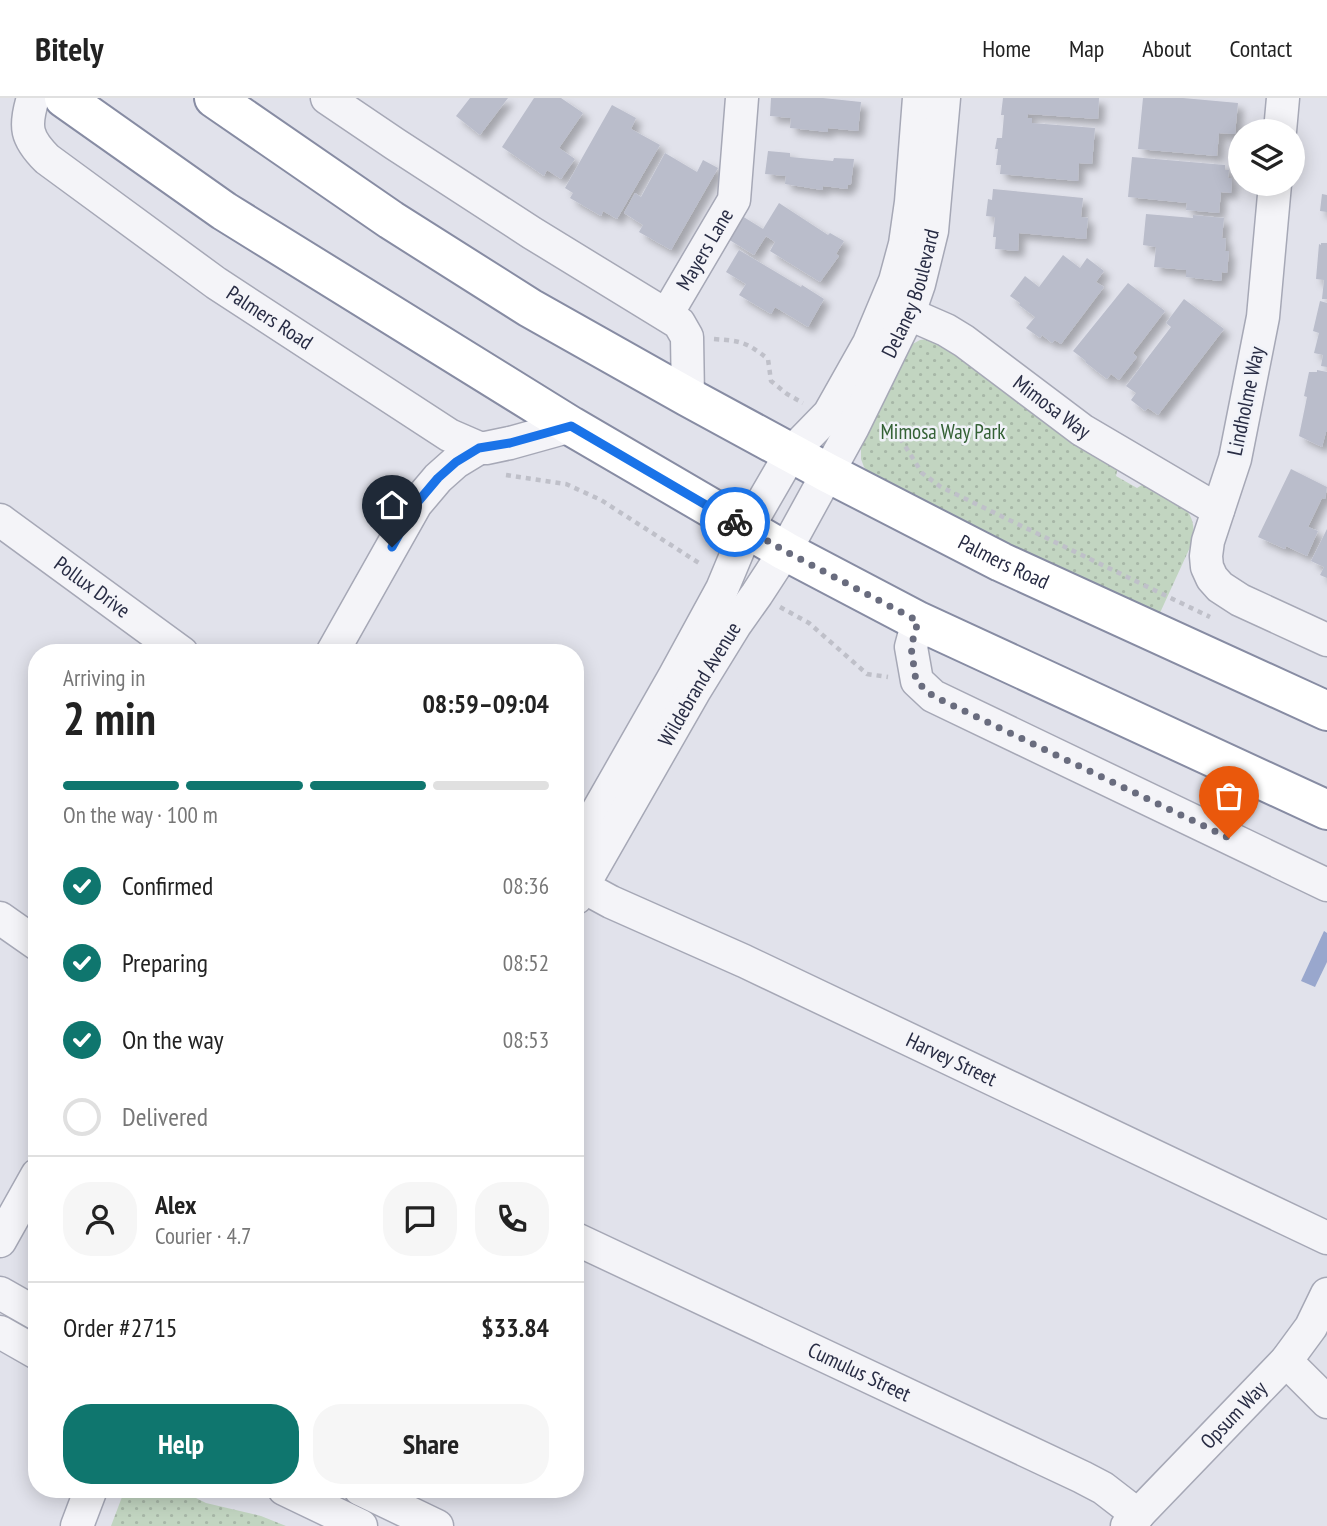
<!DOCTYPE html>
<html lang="en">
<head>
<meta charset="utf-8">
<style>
	body { margin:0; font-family:"PT Sans Narrow",sans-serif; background:#f6f6f6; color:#222; height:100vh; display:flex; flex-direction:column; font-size:26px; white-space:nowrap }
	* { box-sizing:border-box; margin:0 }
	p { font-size:23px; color:#767676 }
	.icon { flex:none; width:38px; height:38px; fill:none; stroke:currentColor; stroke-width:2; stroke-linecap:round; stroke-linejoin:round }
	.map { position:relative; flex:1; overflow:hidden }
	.sheet { position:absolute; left:28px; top:546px; width:556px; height:854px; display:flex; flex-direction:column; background:#fff; border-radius:28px; box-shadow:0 4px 18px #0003 }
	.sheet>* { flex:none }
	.fabs { position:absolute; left:1228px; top:21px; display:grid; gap:14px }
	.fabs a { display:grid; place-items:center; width:77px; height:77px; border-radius:50%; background:#fff; box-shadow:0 4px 18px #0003; font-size:35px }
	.pin { position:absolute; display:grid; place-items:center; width:60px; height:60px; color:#fff; margin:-72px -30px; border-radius:50% 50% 50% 0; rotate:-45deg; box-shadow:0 0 7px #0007 }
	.pin .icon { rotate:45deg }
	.courier { position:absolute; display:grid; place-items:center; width:70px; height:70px; margin:-35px; border:5px solid #1a73e8; border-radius:50%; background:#fff; color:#222; box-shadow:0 2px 9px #0007 }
	.overview em { font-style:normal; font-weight:600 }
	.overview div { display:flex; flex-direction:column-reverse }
	.overview { display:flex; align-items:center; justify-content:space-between; height:119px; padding:0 35px }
	h1 { font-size:46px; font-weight:600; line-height:52px }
	.bar { display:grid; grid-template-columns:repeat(4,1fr); gap:10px 7px; align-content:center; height:84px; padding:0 35px }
	.bar i { height:9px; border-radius:5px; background:#e0e0e0 }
	.bar .on { background:#0f766e }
	.bar p { grid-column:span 4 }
	.line { display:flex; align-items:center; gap:18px; padding:0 35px; border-top:2px solid #e0e0e0 }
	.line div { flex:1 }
	.round { display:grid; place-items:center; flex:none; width:74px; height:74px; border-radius:28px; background:#f6f6f6 }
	ol { padding:0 35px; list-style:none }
	li { display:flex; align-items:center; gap:21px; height:77px }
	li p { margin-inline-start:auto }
	li .icon { padding:7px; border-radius:50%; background:#0f766e; color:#fff; stroke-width:4 }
	li:last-child { color:#767676 }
	li i { width:38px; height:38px; border:4px solid #e0e0e0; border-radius:50% }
	.primary-button { display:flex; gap:14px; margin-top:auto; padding:14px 35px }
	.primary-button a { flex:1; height:80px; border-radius:28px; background:#0f766e; color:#fff; font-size:28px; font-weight:600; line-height:80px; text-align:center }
	.primary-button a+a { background:#f6f6f6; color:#222 }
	header { display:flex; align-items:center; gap:42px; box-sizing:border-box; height:98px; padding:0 35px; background:#fff; border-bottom:2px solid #e0e0e0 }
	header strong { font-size:33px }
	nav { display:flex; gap:38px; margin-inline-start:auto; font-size:24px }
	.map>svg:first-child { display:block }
	.park { fill:url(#park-dots) }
	.water { fill:#99a7cd }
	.building { fill:#babdcb; filter:url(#shadow) }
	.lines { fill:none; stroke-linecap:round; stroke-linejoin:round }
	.minor-casing { stroke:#a6a8b6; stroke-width:35 }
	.highway-casing { stroke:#878ca3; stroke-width:42 }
	.path { stroke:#bfc0c9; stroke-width:4.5; stroke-dasharray:5 5; stroke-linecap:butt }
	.minor { stroke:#f4f4f8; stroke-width:32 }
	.highway { stroke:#fff; stroke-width:38 }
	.done { stroke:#696c7e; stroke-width:7; stroke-dasharray:0 12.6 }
	.route { stroke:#1a73e8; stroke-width:9 }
	.labels { text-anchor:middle; stroke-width:5; stroke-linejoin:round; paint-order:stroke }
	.street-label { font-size:21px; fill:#282c44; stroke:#f0f2f8 }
	.park-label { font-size:21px; fill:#346135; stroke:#f0f2f8 }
</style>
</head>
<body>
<header>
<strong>Bitely</strong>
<nav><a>Home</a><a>Map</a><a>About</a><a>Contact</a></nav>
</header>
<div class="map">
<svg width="1327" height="1428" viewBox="0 0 1327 1428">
	<defs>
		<pattern id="park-dots" width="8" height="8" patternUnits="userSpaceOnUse" patternTransform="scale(1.75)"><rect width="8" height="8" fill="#c2d5c1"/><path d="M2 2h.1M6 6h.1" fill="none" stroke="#a7b7a7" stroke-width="1.8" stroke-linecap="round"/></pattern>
		<filter id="shadow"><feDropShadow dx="6" dy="6" stdDeviation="3.5" flood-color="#0004"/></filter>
	</defs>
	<rect width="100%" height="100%" fill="#e1e2eb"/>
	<path class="park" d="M927,241L941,245L1118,369L1116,378L1137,390L1145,385L1185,410C1194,421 1195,431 1192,445L1159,517L993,438L870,376L864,369L861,361V348L864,333L907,249L920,242Z
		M125,1391H184L194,1399L206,1405L261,1418L286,1428H111Z"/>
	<path class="water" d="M1324,833L1327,835V864L1315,889L1301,883Z"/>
	<path class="building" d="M470,0H508L480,37L456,18Z
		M534,0H561L583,15L559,50L575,61L561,81L547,72L544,78L502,49Z
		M771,0H823L861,4L858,33L828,30V34L790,30L791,20L770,18Z
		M1003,0H1099L1098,21L1028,16L1027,20H1032V25L1095,30L1092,66L1079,65L1078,83L1000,76L1001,67H996L998,51H995L997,40H1002L1004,17H1001Z
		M1143,0H1183L1238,5L1235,36L1219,35L1217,58L1138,51Z
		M612,7L636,20L631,31L660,47L617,121L603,113L601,118L570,100L573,95L565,90Z
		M768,53L790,55V59L833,63L834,60L854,61L851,86L848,87L847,91L823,88L822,92L785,86L786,78L765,76Z
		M665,55L697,74L703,62L718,70L671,152L639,134L643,127L624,115L635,95L641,99Z
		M1132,59L1225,67V72H1229L1228,80H1232L1231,95L1221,94L1219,115L1186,112L1187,105L1128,99Z
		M993,91L1083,100L1081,119L1088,120L1086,141L1019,135L1018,153L995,151L996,139H993L995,119L986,118L988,101L992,102Z
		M1322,96L1327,97V114L1320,113Z
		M779,105L828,137L830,135L844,143L836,156L839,158L820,184L770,153L775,144L766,138L754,157L728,141L742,118L763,131Z
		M1146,116L1193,120V117L1224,120L1222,140L1226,141L1225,153H1229L1227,175L1222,174L1221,183L1186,179V172L1154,169L1156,149L1143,147Z
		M1321,145H1327V201H1322L1324,182L1316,181L1319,146L1321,147Z
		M739,152L801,189L802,187L824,201L808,229L775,209L771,216L739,197L746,186L726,174Z
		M1063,157L1080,170L1087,160L1104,173L1096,184L1104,189L1061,246L1055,242L1052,245L1042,237L1040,240L1026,230L1035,219L1019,207L1020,205L1010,198L1025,178L1039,189Z
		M1128,185L1165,213L1133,255L1137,259L1119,282L1111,276L1107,281L1085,264L1086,263L1073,253Z
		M1184,201L1224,231L1158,317L1148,310L1145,313L1131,302L1136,295L1126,288L1171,229L1166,225Z
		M1320,203L1327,205V269L1321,268L1323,257L1314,255L1319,235L1313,233Z
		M1317,272L1327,274V334H1326L1322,349L1299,338L1307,299L1304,298L1309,274H1317Z
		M1291,371L1327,389L1325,401L1322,400L1308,429L1318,433L1307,458L1286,448L1285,451L1258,439Z
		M1327,431V480L1320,477L1324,469L1311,463Z"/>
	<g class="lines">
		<g class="minor-casing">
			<g id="minor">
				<path id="s1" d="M33,0C24,29 26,40 47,61L216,185L449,337L479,350H486L510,345L571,328"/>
				<path d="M327,0L395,46L532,135L679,225L687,239L688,299"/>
				<path d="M1280,33L1283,0"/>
				<path d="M1275,86L1263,219L1235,361L1208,443L1206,458L1207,469L1212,480L1220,489L1240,502L1327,542"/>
				<path id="s2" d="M891,208L946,232L964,243L1082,332L1218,412"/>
				<path id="s3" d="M667,216L734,102L742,0"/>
				<path id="s4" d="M0,422L182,555"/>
				<path d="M918,523L911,549L917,583L933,598L1327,787"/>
				<path d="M332,555L416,406L438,380L456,364L479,350"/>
				<path d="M576,751L674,579L722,491L747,431L791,355L829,316L869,245L895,183L905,146L911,104L919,0"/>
				<path id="s5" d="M576,785L611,804L744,863L1327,1140"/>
				<path id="s6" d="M576,800L695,592L735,527L757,496L785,453L853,329L909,215L919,186L932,133L944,0"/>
				<path d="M0,820L37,846"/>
				<path id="s7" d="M576,1141L1082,1379L1103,1390L1138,1417"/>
				<path d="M0,1143L37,1077"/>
				<path d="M0,1195L37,1216"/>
				<path d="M0,1234L37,1255"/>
				<path d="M1286,1263L1327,1304"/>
				<path d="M284,1391L361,1428"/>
				<path d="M360,1391L437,1428"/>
				<path d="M77,1428L91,1391"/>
				<path id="s8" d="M1127,1428L1286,1263L1311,1229L1327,1196"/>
			</g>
		</g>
		<g class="highway-casing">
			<g id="highway">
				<path d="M64,0L224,113L571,328L785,453L918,523L1327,712"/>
				<path id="s9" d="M214,0L391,122L530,210L688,299L828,375L1001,464L1327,613"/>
			</g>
		</g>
		<path class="path" d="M714,241C742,243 746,244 768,261L771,283L787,296L803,305
			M883,333L897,335L922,375L941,389L1210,519
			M506,377L566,386L601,402L702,467
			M780,509L809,525L867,576L888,579"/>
		<use href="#minor" class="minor"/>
		<use href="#highway" class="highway"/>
	</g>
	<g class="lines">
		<path class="done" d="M735,424L785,453L918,523L911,549L916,583L933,598L1229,740"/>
		<path class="route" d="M392,449L416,406L438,380L456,364L479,350L510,345L571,328L735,424"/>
	</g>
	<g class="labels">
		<g class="street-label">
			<text dy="7" stroke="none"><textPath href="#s3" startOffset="75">Mayers Lane</textPath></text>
			<text dy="7" stroke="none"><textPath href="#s6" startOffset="693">Delaney Boulevard</textPath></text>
			<text dy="7" stroke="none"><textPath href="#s1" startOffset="341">Palmers Road</textPath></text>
			<text transform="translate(1246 303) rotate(-78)" y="7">Lindholme Way</text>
			<text dy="7" stroke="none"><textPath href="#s2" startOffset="191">Mimosa Way</textPath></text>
			<text dy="7" stroke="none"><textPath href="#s9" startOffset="917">Palmers Road</textPath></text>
			<text dy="7" stroke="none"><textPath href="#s4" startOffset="114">Pollux Drive</textPath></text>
			<text dy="7" stroke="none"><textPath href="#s6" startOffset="247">Wildebrand Avenue</textPath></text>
			<text dy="7" stroke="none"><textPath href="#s5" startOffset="415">Harvey Street</textPath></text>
			<text dy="7" stroke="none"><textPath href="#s7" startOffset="313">Cumulus Street</textPath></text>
			<text dy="7" stroke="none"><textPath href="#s8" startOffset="154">Opsum Way</textPath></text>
		</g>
		<g class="park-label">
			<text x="943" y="341">Mimosa Way Park</text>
		</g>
	</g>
</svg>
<div class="fabs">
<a><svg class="icon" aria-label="layers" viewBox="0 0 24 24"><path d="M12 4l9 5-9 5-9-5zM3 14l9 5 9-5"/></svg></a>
</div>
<div class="pin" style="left:1229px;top:740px;background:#ea580c"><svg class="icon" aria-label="bag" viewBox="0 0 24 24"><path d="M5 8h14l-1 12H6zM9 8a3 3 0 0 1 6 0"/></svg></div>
<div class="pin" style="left:392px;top:449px;background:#1f2937"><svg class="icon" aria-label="home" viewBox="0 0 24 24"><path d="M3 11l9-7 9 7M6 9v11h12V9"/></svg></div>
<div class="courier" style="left:735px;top:424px"><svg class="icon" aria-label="bike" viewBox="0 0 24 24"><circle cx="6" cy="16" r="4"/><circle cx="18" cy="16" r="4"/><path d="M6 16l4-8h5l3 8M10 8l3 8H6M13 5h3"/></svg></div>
<section class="sheet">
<div class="overview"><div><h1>2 min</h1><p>Arriving in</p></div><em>08:59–09:04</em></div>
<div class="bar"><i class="on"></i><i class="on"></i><i class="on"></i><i></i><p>On the way · 100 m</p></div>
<ol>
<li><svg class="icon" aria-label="check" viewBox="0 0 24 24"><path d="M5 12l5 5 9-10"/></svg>Confirmed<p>08:36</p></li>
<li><svg class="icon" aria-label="check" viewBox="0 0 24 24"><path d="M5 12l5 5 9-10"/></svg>Preparing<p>08:52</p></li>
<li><svg class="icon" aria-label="check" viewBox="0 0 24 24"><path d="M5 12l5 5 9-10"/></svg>On the way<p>08:53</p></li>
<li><i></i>Delivered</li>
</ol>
<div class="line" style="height:126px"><a class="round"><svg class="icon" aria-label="person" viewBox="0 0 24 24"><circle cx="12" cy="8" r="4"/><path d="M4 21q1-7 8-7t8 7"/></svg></a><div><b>Alex</b><p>Courier · 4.7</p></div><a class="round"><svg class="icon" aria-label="chat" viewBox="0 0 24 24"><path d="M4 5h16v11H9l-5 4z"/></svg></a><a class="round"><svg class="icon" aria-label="phone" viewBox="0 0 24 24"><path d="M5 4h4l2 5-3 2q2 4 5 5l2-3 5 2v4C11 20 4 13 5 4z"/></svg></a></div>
<div class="line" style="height:91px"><div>Order #2715</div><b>$33.84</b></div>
<div class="primary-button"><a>Help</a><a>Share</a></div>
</section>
</div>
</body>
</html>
